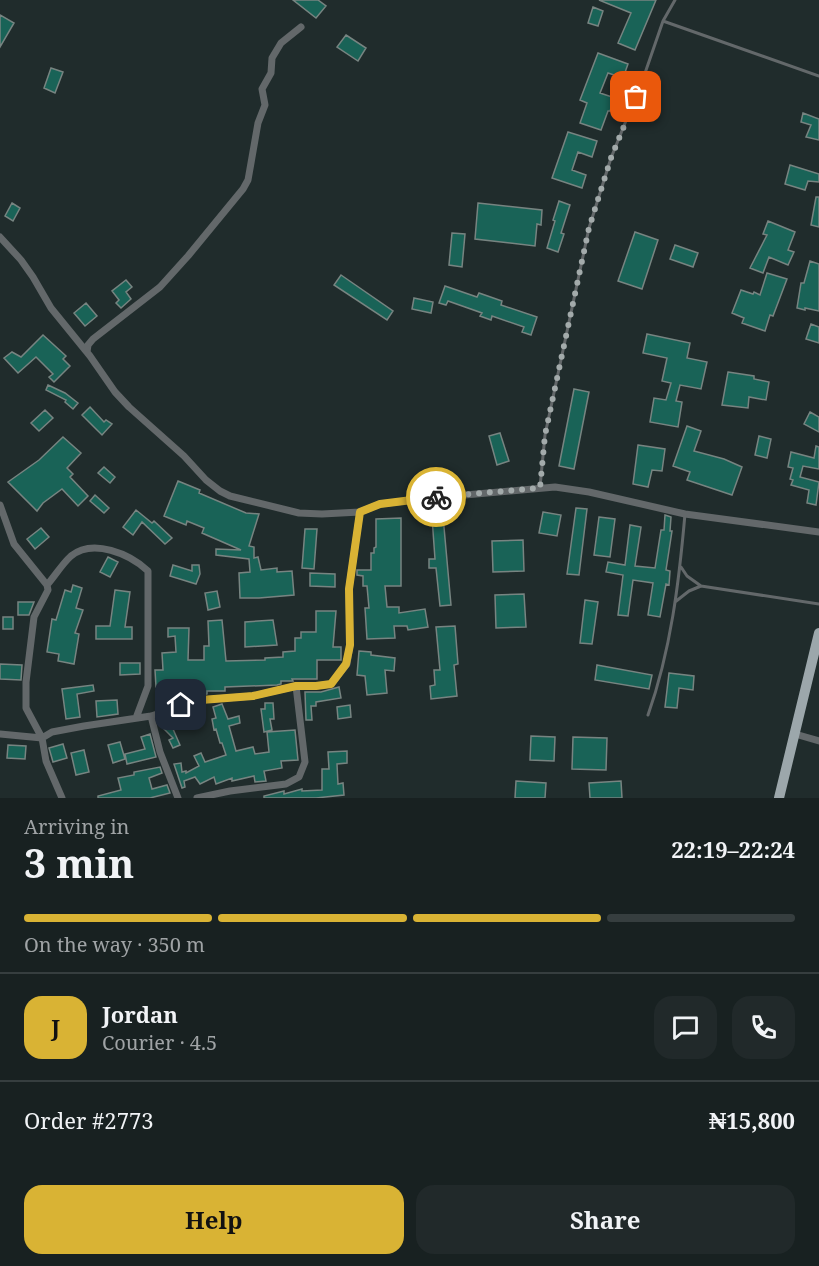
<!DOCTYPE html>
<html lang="en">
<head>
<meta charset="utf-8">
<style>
	body { margin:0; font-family:"Noto Serif",serif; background:#21292a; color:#f1f3f6; height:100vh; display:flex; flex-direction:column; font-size:22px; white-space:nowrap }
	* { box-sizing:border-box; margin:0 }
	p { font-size:20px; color:#9fa3a5 }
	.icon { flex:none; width:33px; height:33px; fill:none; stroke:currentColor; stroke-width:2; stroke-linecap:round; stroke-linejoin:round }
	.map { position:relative; height:798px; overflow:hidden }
	.sheet { display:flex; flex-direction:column; background:#182121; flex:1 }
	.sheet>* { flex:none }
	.pin { position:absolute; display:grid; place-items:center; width:51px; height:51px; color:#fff; margin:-26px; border-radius:12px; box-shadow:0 3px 9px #0006 }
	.courier { position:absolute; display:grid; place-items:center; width:60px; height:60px; margin:-30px; border:4px solid #d9b334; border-radius:50%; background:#fff; color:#222; box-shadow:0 2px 8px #0007 }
	.overview em { font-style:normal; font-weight:700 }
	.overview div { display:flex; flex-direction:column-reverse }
	.overview { display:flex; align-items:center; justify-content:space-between; height:102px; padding:0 24px }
	h1 { font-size:39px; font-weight:700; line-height:45px }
	.bar { display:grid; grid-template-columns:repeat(4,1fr); gap:9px 6px; align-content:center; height:72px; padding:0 24px }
	.bar i { height:8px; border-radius:4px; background:#363e3f }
	.bar .current { background:#d9b334 }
	.bar p { grid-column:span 4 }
	.line { display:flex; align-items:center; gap:15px; padding:0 24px; border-top:2px solid #363e3f }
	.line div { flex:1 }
	.round { display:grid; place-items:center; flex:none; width:63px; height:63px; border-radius:18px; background:#21292a }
	.cta { display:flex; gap:12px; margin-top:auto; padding:12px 24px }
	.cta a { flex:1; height:69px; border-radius:18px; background:#d9b334; color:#111; font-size:24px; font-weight:700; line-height:69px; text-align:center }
	.cta a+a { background:#21292a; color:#f1f3f6 }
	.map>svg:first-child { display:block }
	.building { fill:#196357; stroke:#778481; stroke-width:1.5 }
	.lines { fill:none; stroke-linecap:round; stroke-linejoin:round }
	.lane { stroke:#63686a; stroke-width:3 }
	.street { stroke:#63686a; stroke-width:7 }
	.primary { stroke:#9ca7ab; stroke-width:10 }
	.done { stroke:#a3abab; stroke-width:6; stroke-dasharray:0 10.8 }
	.route { stroke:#d9b334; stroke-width:8 }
</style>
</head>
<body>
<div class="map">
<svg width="819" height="798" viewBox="0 0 819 798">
	<rect width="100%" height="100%" fill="#202c2c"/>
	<path class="building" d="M293,0H318L326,6L316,18Z
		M599,0H656L635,50L618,43L631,13Z
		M593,7L603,11L598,26L588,23Z
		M0,15L14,23L0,47Z
		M346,35L366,48L358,61L337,47Z
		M598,53L628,64L623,78L608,73L600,93L615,98L610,111H608L601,130L580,123L587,103L580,100Z
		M51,68L63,72L55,93L44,88Z
		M803,113L819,119V140L806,137L811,125L801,122Z
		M568,132L597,141L592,157L578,152L572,170L586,175L582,188L552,178Z
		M790,165L819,174V182L808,181L805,190L785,184Z
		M816,197H819V227L811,225Z
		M559,201L570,205L561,233L564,234L558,252L547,248L555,221L553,220Z
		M12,203L20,208L13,221L5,216Z
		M478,203L542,210L541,225L537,224L535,246L475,239Z
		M768,221L795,232L788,250L794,252L788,265L769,257L763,273L750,268L767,235L763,234Z
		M635,232L658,240L642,289L618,281Z
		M452,233L465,234L462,267L449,265Z
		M675,245L698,253L693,267L670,259Z
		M810,261L819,264V311L805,308V310L797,308L801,283H804Z
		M767,273L787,279L773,316L770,315L765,331L742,323L744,318L732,313L741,290L753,294L754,292L760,295Z
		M341,275L393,311L387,320L334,285Z
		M126,280L132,287L126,292L131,299L121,308L116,303L119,300L112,291Z
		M445,286L477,297L479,293L502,301L501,305L537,317L531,335L522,332L524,327L492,316L491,320L480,316L482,313L448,301L446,305L439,303Z
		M414,298L433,302L431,313L412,309Z
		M86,303L97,316L85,326L74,313Z
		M811,324L819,327V343L806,339Z
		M647,334L690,343L687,358L707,362L701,389L680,385L676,401L682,402L678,427L650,422L654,398L666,400L671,383L662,381L667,358L643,353Z
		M43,335L66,356L63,359L70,366L54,382L49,377L53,374L36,357L18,373L4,358L12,352L21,357Z
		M728,372L754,376V379L769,382L766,400L749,397L748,408L722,405Z
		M48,385L65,393L78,403L73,409L65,402L66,400L46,390Z
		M574,389L589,392L574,469L559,466Z
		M90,407L104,422L106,420L112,424L102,435L82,415Z
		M45,410L53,418L39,431L31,423Z
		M810,412L819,417V432L804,424Z
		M687,426L701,431L694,451L724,459L742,467L732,495L687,480L690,472L673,466Z
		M500,433L509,461L497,465L489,436Z
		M759,436L771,439L767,458L755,455Z
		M63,437L81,453L67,468L73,474L70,477L88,496L78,506L62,489L43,503L37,511L8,482L39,460Z
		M638,445L665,449L662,471L652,470L648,487L633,484Z
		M816,446L819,447V469L803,466L800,477L819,482L816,505L807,503L809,490L791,485L793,480L790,479L793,468L788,467L791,452L814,458Z
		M104,467L115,477L110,483L98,473Z
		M178,481L200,490L199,493L246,513L259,514L249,546L254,547V558L258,557L261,570L277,568V572L292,571L294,595L259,598H240L239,573L250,572L249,559L216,555V549L241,550L202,533L204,528L187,521L186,525L164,516Z
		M95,495L109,508L104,513L90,501Z
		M576,508L587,509L579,575L567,574Z
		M136,510L152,523L154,521L172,538L165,544L142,522L133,535L123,527Z
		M543,512L561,515L557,536L539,533Z
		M665,515L671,517L670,531H672L666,570L670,571L669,585L666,584L660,617L648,615L653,583L633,580L628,616L618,615L623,575L606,572L608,562L625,565L630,525L641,527L635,566L655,568L661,530H664Z
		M443,516L451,605L440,606L436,568H429V559H435L432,517Z
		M599,517L615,519L610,557L594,555Z
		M401,518V586H385L387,607H399V613L425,609L428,627L408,630L407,626H394L395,638L367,639L365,608H369L367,586H363V576L357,575V570H371V553H374V548L376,547V519Z
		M41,528L49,537L35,549L27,539Z
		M305,529H317L314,569L302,568Z
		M523,540L524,571L493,572L492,541Z
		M108,557L118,562L110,577L100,572Z
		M173,565L192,571V565H199L200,574L196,584L170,576Z
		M310,573L335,574V587L310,586Z
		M73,585L82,588L76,608L83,610L75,633L79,634L74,664L58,661L59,654L47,652L52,619L56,620L65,590L71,592Z
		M115,590L130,592L125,627H132V639H96V626H110Z
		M217,591L220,607L208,610L205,593Z
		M524,594L526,627L496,628L495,595Z
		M585,600L598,602L592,644L580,643Z
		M18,602H34L29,615H18Z
		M316,611H336L333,647H341V660H317V679H292L293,681H281V684L277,685L225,687V691H207V694L185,699H174V687H156L155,670H163L162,653L176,652L175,636L168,637V628H189L188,660H204V646H209L208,621L222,620L226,661L265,660V658L283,657V652L295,651V638H301V632H316Z
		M3,617H13V629H3Z
		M273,620L277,645L245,647V622Z
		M455,626L458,664L454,665L457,696L431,699L430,686L435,685L434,670H440L436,627Z
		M359,651L371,652V655L395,658L394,671L385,670L387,693L367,695L365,676L357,675Z
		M120,663H140V674L120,675Z
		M0,664L22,665L21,680L0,679Z
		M597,665L652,675L649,689L595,680Z
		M669,673L694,676L693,690L679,688L677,708L665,707Z
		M93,685L94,691L77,694L80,717L66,719L62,689Z
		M339,687L341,698L316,702V706H311L312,720H306L305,692H321Z
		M117,700L118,714L97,717L96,701Z
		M265,703H273L274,719H270L272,730L264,732L261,709H265Z
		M222,704L228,719L239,716L240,723L229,726L236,751L253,747L255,754L269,752L267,732L295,730L298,760L281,761L282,768L264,771L266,781L255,782L254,776L232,781V778L216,784L214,777L200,784L195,777L184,781L185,787L182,788L174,764L181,763L182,772L186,771V773L199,766L194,756L201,753L205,762L226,755L222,743H220L216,729L214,730L212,719L216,718L213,707Z
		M350,705L351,717L338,719L337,707Z
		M184,714L186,720L173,729L180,745L173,748L169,740L173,738L164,729L166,728H164L177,717Z
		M150,734L156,757L127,764L125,754L145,749L141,737Z
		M531,736L555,737L554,761L530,760Z
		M573,737L607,738L606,770L572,769Z
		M120,742L125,759L113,763L108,745Z
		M63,744L67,758L53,762L49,748Z
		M8,745L26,746L25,759L7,758Z
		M84,750L89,772L76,775L71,753Z
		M347,751V763L337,764L338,784L343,783L344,795L316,798H264V796L284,791V794L302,789V791L322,790V769H329L328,752Z
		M160,767L162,773L149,778L152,789L167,785L170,793L150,798H98V796L121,790L118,778L134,775V772Z
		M516,781L546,783L545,798H515Z
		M621,781L622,798H590L589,783Z"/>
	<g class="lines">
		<path class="lane" d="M663,21L819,76
			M540,487L545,435L589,228L611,158L644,76L663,21L675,0
			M681,567L687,576L701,586
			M675,602L689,591L701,586L819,604
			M648,715C671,650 679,582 685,514"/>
		<path class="street" d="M0,237L21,260L33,277L51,308L90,356L115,392L129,407L184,456L206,480L220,491L230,496L299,513L322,514L360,512L380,504L431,498L555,487L589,492L685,514L819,532
			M87,352L88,345L93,339L160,287L188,256L243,189L248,180L258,123L265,105L262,89L271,73L272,58L281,43L301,27
			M0,505L14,544L47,585L48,590L34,617L26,682V708L42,738L46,761L62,798
			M47,585C55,576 62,564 71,556C93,538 130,554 148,571V686L136,718
			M151,716L160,752L178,798
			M0,734L42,738L52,732L84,726L151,716L201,700L253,696L296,686H316L331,684L347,664L350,645L349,589L360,512
			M795,734L819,741
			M197,798L230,791L286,784L299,777L305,762L296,686"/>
		<path class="primary" d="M779,798L819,633"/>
	</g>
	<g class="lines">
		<path class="done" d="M436,497L540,488L545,435L589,228L611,158L636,97"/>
		<path class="route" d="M181,705L201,700L253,696L296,686H316L331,684L346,664L350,645L349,589L360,512L380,504L436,497"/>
	</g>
</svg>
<div class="pin" style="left:636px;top:97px;background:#ea580c"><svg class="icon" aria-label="bag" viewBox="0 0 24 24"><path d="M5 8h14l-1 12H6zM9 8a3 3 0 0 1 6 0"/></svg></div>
<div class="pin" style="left:181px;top:705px;background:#1f2937"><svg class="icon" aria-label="home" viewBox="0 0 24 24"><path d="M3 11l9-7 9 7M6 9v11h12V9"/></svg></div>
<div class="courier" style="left:436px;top:497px"><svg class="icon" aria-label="bike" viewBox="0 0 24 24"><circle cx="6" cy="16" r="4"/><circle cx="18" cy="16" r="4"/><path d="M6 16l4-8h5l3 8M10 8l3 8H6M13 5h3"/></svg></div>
</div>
<section class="sheet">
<div class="overview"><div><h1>3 min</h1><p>Arriving in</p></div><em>22:19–22:24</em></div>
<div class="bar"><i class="current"></i><i class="current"></i><i class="current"></i><i></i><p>On the way · 350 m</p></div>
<div class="line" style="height:108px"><b class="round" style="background:#d9b334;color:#111">J</b><div><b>Jordan</b><p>Courier · 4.5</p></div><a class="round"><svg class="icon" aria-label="chat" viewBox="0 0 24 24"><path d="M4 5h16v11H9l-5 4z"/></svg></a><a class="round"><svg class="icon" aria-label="phone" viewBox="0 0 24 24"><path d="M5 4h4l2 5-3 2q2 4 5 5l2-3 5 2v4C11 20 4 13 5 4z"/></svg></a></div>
<div class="line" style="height:78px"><div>Order #2773</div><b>₦15,800</b></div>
<div class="cta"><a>Help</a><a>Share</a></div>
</section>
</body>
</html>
